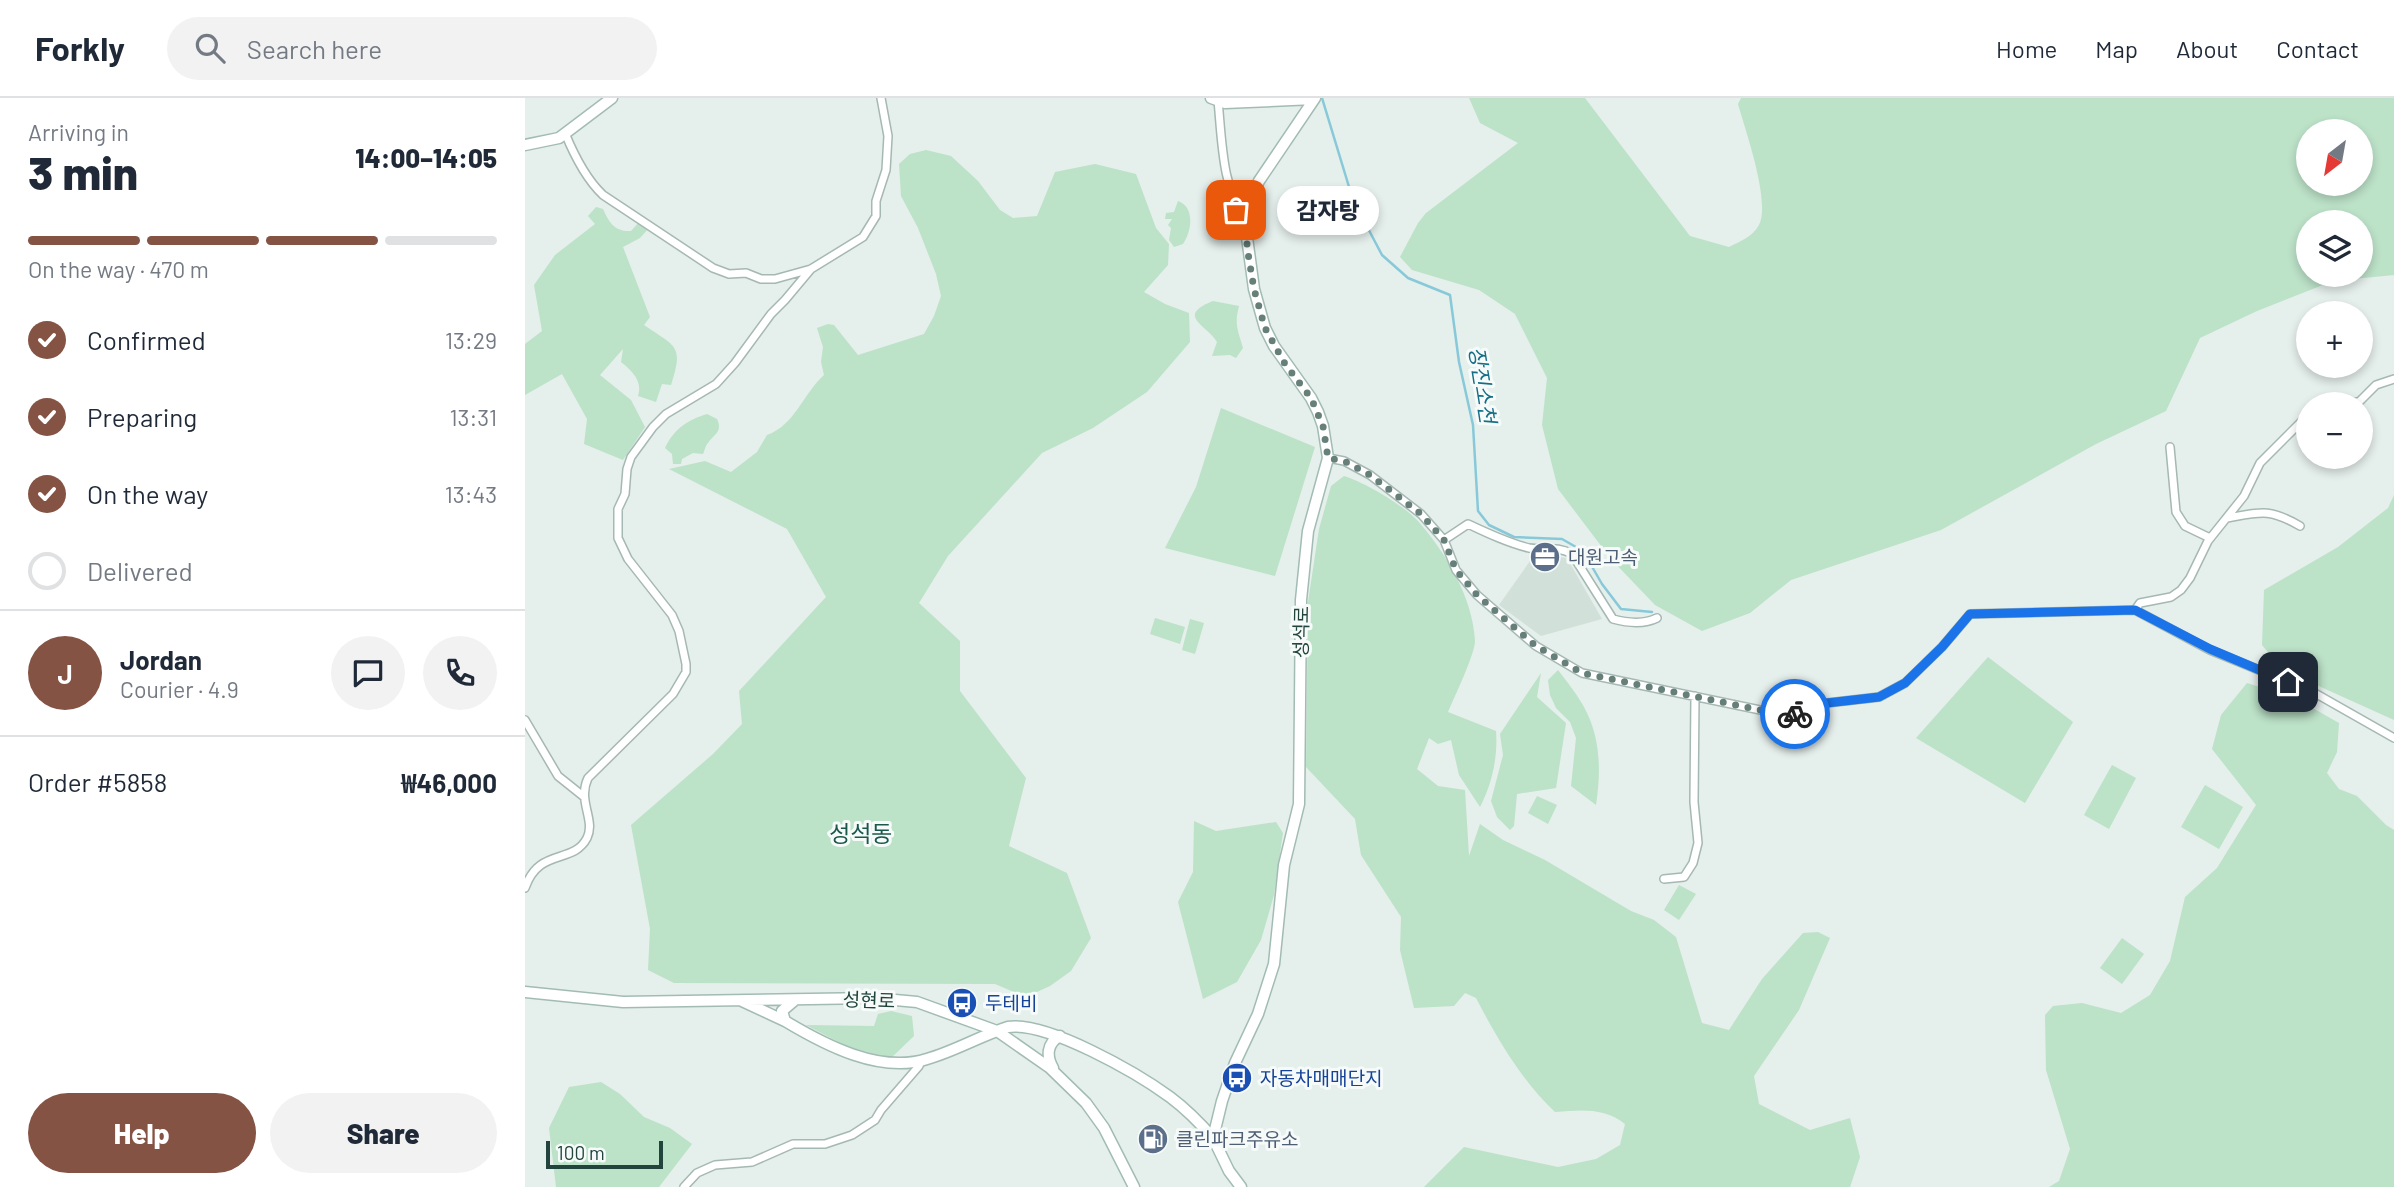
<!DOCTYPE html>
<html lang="en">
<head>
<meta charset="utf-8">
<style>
	body { margin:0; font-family:Barlow,"Noto Sans KR",sans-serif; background:#f2f2f3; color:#1f2937; height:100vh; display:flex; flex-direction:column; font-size:26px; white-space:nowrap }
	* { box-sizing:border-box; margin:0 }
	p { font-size:23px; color:#747a83 }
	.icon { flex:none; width:38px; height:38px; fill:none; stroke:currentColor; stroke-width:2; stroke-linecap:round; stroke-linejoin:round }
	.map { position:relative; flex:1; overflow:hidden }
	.drawer { display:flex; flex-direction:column; background:#fff; width:525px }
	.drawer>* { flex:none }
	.needle { width:46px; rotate:211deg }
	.tools { position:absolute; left:1771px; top:21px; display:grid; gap:14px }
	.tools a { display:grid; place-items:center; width:77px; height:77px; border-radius:50%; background:#fff; box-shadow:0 4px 10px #0003; font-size:35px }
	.scale { position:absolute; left:21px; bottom:18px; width:117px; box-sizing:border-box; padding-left:7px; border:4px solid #21443c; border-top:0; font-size:19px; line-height:24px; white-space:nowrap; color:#21443c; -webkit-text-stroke:5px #f6fbf9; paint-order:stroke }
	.pin { position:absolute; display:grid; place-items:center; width:60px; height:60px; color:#fff; margin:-30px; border-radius:14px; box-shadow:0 4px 10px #0006 }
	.courier { position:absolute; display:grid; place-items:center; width:70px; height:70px; margin:-35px; border:5px solid #1a73e8; border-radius:50%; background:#fff; color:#222; box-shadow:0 2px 9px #0007 }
	.bubble { position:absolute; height:49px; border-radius:24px; background:#fff; box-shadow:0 4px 10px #0003; font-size:23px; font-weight:800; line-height:49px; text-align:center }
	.headline em { font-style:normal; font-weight:800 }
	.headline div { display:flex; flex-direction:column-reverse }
	.headline { display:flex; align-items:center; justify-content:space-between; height:119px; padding:0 28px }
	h1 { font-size:46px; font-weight:800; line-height:52px }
	.bar { display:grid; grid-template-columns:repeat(4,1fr); gap:10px 7px; align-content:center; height:84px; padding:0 28px }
	.bar i { height:9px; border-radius:5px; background:#e0e1e3 }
	.bar .on { background:#845344 }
	.bar p { grid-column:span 4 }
	.line { display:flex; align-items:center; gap:18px; padding:0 28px; border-top:2px solid #e0e1e3 }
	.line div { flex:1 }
	.round { display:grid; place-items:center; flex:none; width:74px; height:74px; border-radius:37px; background:#f2f2f3 }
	ol { padding:0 28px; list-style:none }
	li { display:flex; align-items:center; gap:21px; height:77px }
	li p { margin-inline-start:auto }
	li .icon { padding:7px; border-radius:50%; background:#845344; color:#fff; stroke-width:4 }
	li:last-child { color:#747a83 }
	li i { width:38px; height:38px; border:4px solid #e0e1e3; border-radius:50% }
	.action { display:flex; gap:14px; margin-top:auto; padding:14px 28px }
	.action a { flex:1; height:80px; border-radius:42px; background:#845344; color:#fff; font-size:28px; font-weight:800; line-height:80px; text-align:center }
	.action a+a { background:#f2f2f3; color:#1f2937 }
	header { display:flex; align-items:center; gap:42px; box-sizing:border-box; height:98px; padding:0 35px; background:#fff; border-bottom:2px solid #e0e1e3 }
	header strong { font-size:33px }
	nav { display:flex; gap:38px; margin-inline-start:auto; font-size:24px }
	.search { width:490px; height:63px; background:#f2f2f3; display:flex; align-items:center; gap:18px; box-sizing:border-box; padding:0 24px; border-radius:38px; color:#747a83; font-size:26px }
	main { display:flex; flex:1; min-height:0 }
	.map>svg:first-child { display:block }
	.built { fill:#d2e0da }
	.green { fill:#bce2c8; fill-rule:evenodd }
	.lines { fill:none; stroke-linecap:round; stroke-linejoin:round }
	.stream { stroke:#88c9d9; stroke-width:2.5 }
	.street-casing { stroke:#a6b8b3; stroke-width:10 }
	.secondary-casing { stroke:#a2bcb4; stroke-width:13 }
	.street { stroke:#fff; stroke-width:7 }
	.secondary { stroke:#fff; stroke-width:10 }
	.done { stroke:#668079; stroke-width:7; stroke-dasharray:0 12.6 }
	.route { stroke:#1a73e8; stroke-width:9 }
	.labels { text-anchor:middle; stroke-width:6; stroke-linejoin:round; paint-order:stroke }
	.service-label { font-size:19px; fill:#4e5e75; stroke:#f6fbf9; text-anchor:start }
	.street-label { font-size:19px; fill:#21443c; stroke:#f6fbf9 }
	.transit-label { font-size:19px; fill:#164399; stroke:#f6fbf9; text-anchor:start }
	.water-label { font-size:21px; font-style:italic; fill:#146e87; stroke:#f6fbf9 }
	.quarter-label { font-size:23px; fill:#1b584c; stroke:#f6fbf9 }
</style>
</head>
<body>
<header>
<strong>Forkly</strong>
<div class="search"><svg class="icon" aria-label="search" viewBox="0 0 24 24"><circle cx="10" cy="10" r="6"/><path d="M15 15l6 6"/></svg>Search here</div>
<nav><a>Home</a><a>Map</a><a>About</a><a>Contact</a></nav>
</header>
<main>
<section class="drawer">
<div class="headline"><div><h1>3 min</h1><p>Arriving in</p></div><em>14:00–14:05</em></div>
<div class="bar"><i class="on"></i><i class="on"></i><i class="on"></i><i></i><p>On the way · 470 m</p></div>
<ol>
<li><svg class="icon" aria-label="check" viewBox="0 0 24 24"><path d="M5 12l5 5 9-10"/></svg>Confirmed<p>13:29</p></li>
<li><svg class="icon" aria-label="check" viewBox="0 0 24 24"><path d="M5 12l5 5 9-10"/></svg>Preparing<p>13:31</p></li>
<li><svg class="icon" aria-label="check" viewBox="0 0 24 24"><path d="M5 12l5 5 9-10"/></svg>On the way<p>13:43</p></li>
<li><i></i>Delivered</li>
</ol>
<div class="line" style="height:126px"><b class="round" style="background:#845344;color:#fff">J</b><div><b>Jordan</b><p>Courier · 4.9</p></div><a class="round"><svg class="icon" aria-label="chat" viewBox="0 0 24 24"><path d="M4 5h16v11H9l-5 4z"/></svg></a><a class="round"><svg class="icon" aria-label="phone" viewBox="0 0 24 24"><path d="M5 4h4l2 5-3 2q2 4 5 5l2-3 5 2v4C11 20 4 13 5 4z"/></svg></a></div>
<div class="line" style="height:91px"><div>Order #5858</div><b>₩46,000</b></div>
<div class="action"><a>Help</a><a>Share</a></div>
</section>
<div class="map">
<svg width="1869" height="1089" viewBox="0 0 1869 1089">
	<rect width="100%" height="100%" fill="#e5efeb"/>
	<path class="built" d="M1010,456L1042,460L1077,521L1016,538L974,507Z"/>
	<path class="green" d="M944,0H1060L1165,138L1204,149C1216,143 1227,139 1234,127C1246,104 1220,31 1213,6L1216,0H1869V177L1808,183L1732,213L1675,240L1641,313L1571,346L1416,432L1266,482L1225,515L1177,533L1130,507L1086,461L1033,391L1017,327L1022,280L990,216L954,192L887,172L875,159L893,125L901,115L993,45L955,25ZM1783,33H1836V86H1783ZM1783,124H1836V177H1783Z
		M401,52L426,58L453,83L475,112L488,120L512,118L530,74L570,66L611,76L631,130L644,146L643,167L619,194L640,206L664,215L665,244L622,294L568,330L517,355L423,458L394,505L435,543V593L501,680L484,748L542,775L566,840L546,873L525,888L501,899L470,886L149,885L123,872L125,831L106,727L188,656L217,626L214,593L301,499L262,431L144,371L180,363L206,374L232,354L242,337C270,327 278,296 299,277L296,264L298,249L292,230L303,226L309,227L333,257L399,236L409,218L416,198L411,176L393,130L376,98L374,66L385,56Z
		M653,103C670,109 667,133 658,146L649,149L644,142L646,130L643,127L647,121H640L641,115L649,114Z
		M71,109L78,111C84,124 89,134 106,133L115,123L124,130L115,140L98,149L125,219L119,227C151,249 159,247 146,287L137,286L131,304L113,298C118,283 107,273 96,264L98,251L75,277L106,302L120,329L98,362L59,346L62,321L37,276L0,297V246L17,233L9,187L30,157L70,126L63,118Z
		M688,203L714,208C709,227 713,232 718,250L711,260L705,257L687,258L692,244C682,227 650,218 688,203Z
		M696,310L790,349L750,478L640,450L671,389Z
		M182,316L192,321C198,334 189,336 183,345C180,348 180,352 178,356L168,355L157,361L156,366H148L147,356L140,350C149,331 162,322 182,316Z
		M819,378C839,384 878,407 893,423C921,455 948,500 950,543C950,556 929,600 923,614L971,633C973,659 967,686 955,709L934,677L926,642L913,646L904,640L892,671L913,688L940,692L944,758L955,726L978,742L1020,762L1106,813L1129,822L1151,839L1177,925L1204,932L1237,881L1278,835L1293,834L1305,840L1274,912L1229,978L1234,1006L1285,1032L1325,1020L1335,1059L1325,1089H899L939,1049L1033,1069L1071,1061L1095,1047L1100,1026C1079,1009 1055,1012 1030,1014C996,982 972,940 951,900L940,895L929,908L889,910L875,852L876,819L836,757L830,721L781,669L783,504L794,431L806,388Z
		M1869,397V622L1758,572L1737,547L1739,492L1813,449L1863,410Z
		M630,520L660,529L655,546L625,536Z
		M665,521L679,525L670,556L657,552Z
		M1463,559L1548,624L1500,705L1391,640Z
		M1033,572C1042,584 1052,596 1059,609C1076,640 1076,674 1071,707L1046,688L1051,640L1045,624L1031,610L1025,597L1023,582Z
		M1016,575L1012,599L1041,625L1031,690L992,696L989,728L985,732L972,719L966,703L978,657L975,636Z
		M1722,585L1770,600L1814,625L1812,654L1802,675L1814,691L1832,698L1861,727L1869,732V1089H1524L1534,1083L1545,1051L1521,972L1520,917L1528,908L1557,905L1596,915L1625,897L1645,863L1660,799L1692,770L1731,707L1687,651L1696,617Z
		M1587,667L1611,680L1584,731L1559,717Z
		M1680,687L1718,709L1694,751L1656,729Z
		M1012,698L1032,707L1023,726L1003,715Z
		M669,723L691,733L751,724L758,735L749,797L736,842L712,884L678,901L653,804L668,774Z
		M1154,787L1171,796L1154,822L1139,812Z
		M1597,840L1619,856L1597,886L1575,870Z
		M366,913L387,918L389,938L366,960L323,949L281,927L349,928L353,916Z
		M76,984L95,996L119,1019L145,1030L167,1046L134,1089H31L24,1030L44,989Z"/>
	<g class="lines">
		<path class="stream" d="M797,0L828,102L857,157L883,180L925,197L934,264L948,327L953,413L964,427L989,439L1037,441L1058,453L1077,486L1096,511L1127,514"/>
		<g class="street-casing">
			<path id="street" d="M693,2C697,44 697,91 722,126
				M40,35C49,57 61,81 78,97L188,170L204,176L221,175L236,181H250L286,171L338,139L351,118V103L361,72L363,38L356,0
				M1826,306L1835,303L1851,287L1869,281
				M1645,349L1651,414L1660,428L1685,440
				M803,360L819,363L845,377L896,416L919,442L931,472L952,497L1011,548L1057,575L1264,618L1302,605L1354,599L1380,585L1417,549L1445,516L1610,512L1685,552L1788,594L1869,640
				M1702,420C1736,414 1744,410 1775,428
				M919,442L943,426C962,435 983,445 1004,450C1021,453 1031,447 1047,456L1088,521C1103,525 1118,527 1132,520
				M1610,512L1615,505L1646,499L1656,492L1665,480L1683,443L1719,398L1735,365L1783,317
				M0,622L33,678L58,698
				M1139,781L1159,779L1168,765L1173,745L1169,704L1170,598
				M0,790C14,749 48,767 62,740C71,722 52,703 63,680L148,596L161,574V566L154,533L147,517L103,461L93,440V411L100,396L102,371L106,359L128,329L141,316L191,286L210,265L246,216L260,202L286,171
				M159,1089L172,1075L190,1067L227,1064L268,1046H300L327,1037L350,1022L356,1012L394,968L396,963"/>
		</g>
		<g class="secondary-casing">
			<path id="secondary" d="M686,0L700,5L789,1
				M0,47L34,40L87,0
				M0,894L98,904L348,900L392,904L472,933L525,970L561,1005L579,1030L609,1089
				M217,903L260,923L257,913L270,902
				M260,923C300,947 355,976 402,961C430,953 455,938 483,929C522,923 612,975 645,999C661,1011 675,1025 688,1040
				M528,970C521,958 522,945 535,938
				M716,1089L704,1073L688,1040L697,1003L710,965L733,916L749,866L759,767L774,706L776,502L783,433L803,360L798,328L793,314L786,300L749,248L740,230L729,191L721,132L728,97L734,83L790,0"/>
		</g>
		<use href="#street" class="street"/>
		<use href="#secondary" class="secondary"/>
	</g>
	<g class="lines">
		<path class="done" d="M711,112L722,126V149L729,191L740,230L760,266L786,300L798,328L803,360L819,363L845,377L896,416L919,442L931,472L952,497L1011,548L1057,575L1264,618L1270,616"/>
		<path class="route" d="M1270,616L1302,605L1354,599L1380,585L1417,549L1445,516L1610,512L1685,551L1763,584"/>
	</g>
	<defs>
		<g id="office-disc" transform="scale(1.575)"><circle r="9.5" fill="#5c6f8a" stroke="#f6fbf9"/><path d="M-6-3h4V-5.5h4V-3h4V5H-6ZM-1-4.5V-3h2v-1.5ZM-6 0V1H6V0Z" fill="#fff"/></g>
		<g id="bus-disc" transform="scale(1.575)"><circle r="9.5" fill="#1a4fb4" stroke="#f6fbf9"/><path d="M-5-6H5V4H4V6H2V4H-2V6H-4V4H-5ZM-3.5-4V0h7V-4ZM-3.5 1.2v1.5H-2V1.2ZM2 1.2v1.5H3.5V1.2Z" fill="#fff"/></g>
		<g id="fuel-disc" transform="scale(1.575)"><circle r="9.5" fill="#5c6f8a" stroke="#f6fbf9"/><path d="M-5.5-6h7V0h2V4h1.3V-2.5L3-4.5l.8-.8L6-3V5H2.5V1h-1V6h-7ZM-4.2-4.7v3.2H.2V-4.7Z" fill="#fff"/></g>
	</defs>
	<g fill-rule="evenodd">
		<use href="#office-disc" x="1020" y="459"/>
		<use href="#bus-disc" x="437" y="905"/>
		<use href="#bus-disc" x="712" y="980"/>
		<use href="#fuel-disc" x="628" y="1041"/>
	</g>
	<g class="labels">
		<g class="service-label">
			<text x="1043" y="466">대원고속</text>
			<text x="651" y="1048">클린파크주유소</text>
		</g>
		<g class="street-label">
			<text transform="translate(776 534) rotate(-89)" y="7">성석로</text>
			<text transform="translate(344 902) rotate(2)" y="7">성현로</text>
		</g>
		<g class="transit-label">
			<text x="460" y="912">두테비</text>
			<text x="735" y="987">자동차매매단지</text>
		</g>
		<g class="water-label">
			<text transform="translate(957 287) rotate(81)" y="7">장진소천</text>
		</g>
		<g class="quarter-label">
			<text x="336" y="744">성석동</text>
		</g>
	</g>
</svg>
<div class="tools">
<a><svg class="needle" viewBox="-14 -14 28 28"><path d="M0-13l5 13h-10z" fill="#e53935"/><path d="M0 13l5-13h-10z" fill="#747a83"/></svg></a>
<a><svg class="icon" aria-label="layers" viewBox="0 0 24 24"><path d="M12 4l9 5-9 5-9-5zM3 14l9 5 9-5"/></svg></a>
<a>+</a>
<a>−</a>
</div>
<div class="scale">100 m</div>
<div class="pin" style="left:711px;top:112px;background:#ea580c"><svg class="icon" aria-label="bag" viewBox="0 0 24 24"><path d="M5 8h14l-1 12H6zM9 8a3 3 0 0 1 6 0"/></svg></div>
<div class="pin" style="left:1763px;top:584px;background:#1f2937"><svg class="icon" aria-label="home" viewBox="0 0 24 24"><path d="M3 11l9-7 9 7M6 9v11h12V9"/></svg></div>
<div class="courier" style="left:1270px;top:616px"><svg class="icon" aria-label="bike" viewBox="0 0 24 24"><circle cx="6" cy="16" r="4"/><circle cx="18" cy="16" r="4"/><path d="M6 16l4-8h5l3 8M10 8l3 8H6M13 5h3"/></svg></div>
<div class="bubble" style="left:752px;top:88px;width:102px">감자탕</div>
</div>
</main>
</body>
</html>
